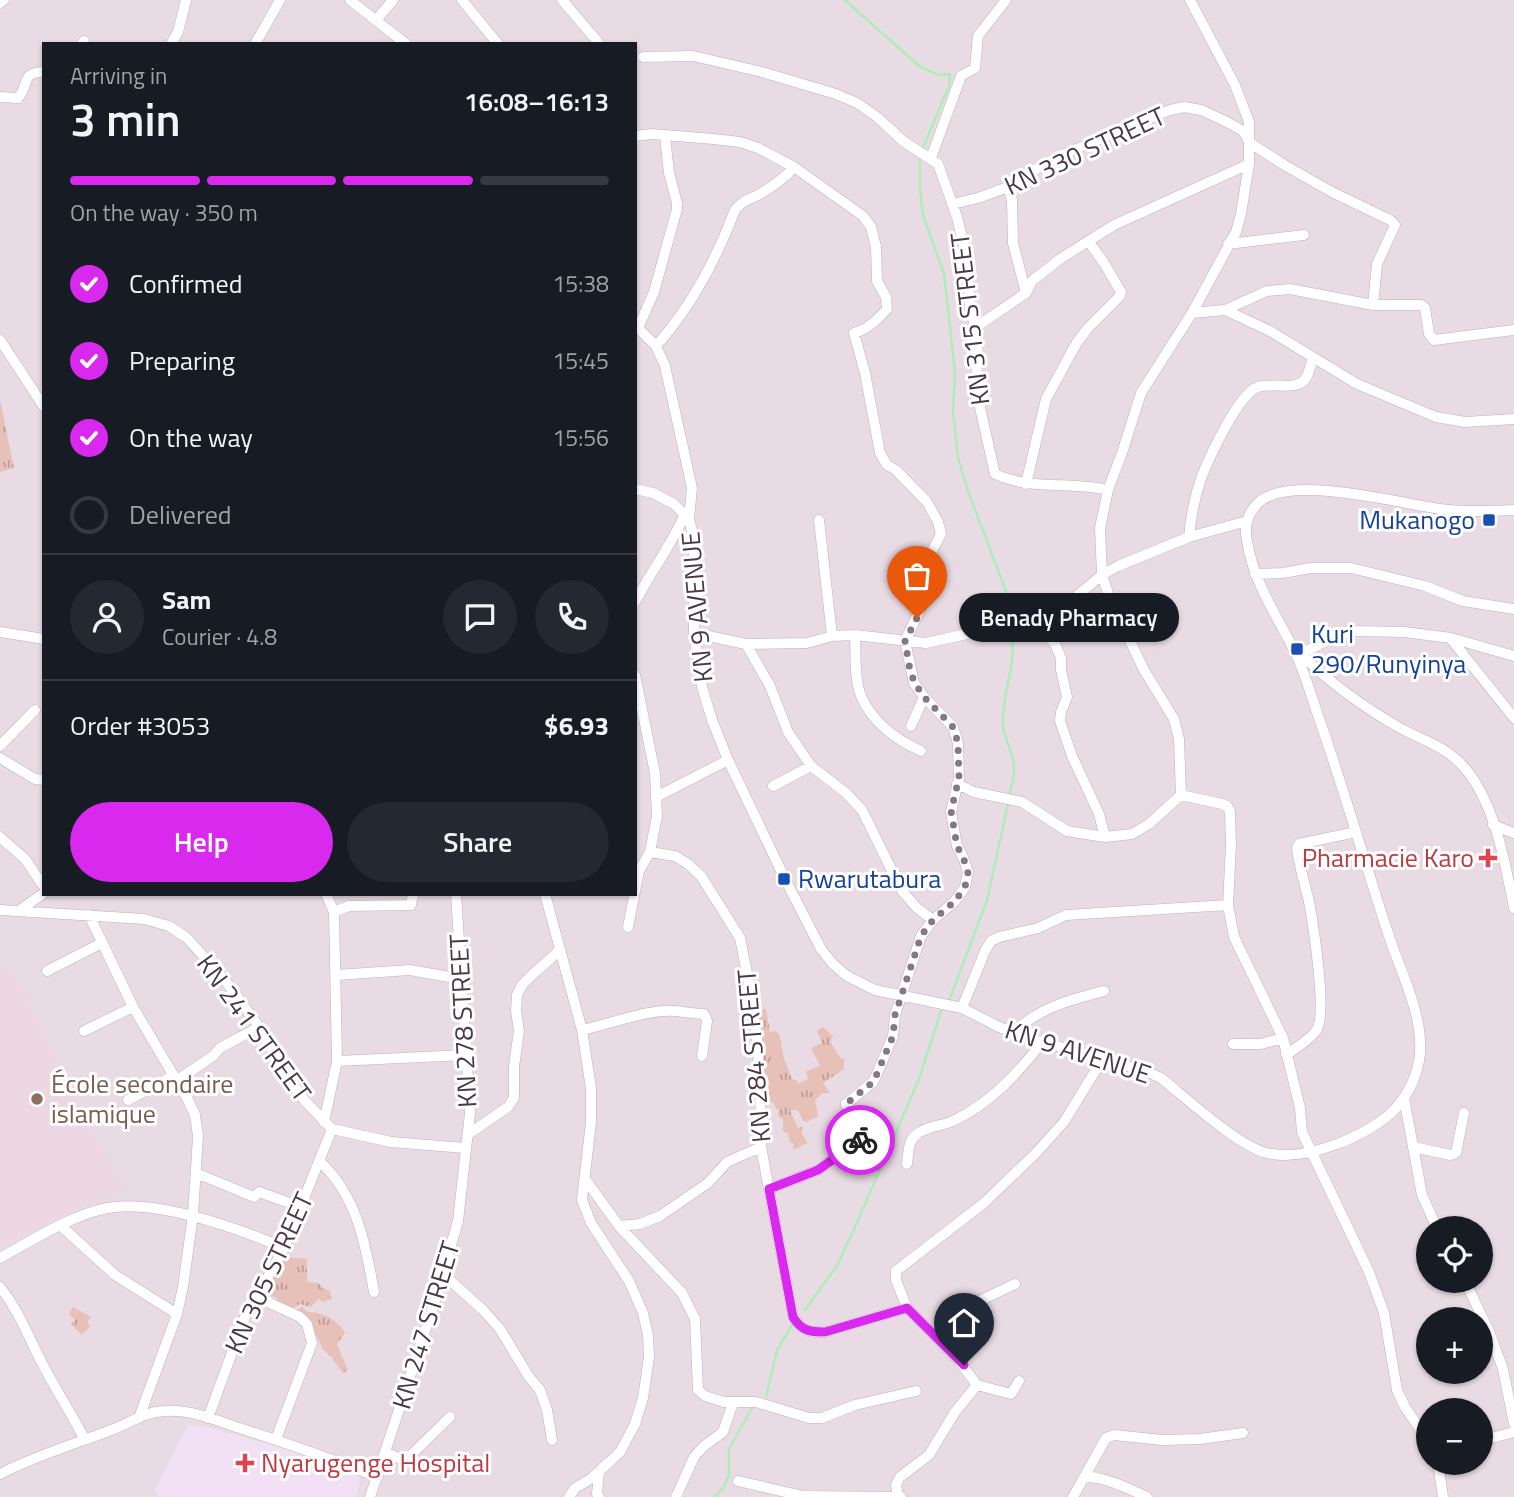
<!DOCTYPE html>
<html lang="en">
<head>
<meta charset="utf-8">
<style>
	body { margin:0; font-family:"Titillium Web",sans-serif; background:#242831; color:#f1f3f6; height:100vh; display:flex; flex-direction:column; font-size:26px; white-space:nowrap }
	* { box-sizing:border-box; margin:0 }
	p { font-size:23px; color:#9ea1a6 }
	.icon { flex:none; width:38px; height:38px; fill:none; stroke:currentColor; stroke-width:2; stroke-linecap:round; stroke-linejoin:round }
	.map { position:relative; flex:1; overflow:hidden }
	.sheet { position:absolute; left:42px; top:42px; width:595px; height:854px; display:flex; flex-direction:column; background:#171b24; border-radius:0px; box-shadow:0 2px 5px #0004 }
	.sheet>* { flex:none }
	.controls { position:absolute; left:1416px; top:1216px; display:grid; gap:14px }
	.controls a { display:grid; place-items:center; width:77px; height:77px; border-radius:50%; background:#171b24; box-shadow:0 2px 5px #0004; font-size:35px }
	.pin { position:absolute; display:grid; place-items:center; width:60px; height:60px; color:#fff; margin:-72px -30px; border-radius:50% 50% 50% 0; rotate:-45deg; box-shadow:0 0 7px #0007 }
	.pin .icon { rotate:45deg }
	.courier { position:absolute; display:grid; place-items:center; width:70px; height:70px; margin:-35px; border:5px solid #da29ef; border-radius:50%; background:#fff; color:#222; box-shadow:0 2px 9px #0007 }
	.bubble { position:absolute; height:49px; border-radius:24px; background:#171b24; box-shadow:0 2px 5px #0004; font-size:23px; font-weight:600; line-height:49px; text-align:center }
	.headline em { font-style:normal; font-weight:600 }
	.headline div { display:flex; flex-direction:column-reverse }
	.headline { display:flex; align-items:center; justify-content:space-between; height:119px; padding:0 28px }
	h1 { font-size:46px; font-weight:600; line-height:52px }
	.bar { display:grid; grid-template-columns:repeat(4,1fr); gap:10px 7px; align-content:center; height:84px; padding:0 28px }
	.bar i { height:9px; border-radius:5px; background:#363941 }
	.bar .on { background:#da29ef }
	.bar p { grid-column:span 4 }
	.line { display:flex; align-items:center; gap:18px; padding:0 28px; border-top:2px solid #363941 }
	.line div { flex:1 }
	.round { display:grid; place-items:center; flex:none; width:74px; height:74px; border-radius:37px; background:#242831 }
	ol { padding:0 28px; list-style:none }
	li { display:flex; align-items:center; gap:21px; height:77px }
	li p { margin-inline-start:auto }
	li .icon { padding:7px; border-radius:50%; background:#da29ef; color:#fff; stroke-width:4 }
	li:last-child { color:#9ea1a6 }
	li i { width:38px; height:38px; border:4px solid #363941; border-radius:50% }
	.action { display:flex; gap:14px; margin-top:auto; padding:14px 28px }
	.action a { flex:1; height:80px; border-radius:42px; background:#da29ef; color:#fff; font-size:28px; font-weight:600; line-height:80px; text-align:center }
	.action a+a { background:#242831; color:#f1f3f6 }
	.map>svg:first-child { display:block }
	.residential { fill:#e9dbe3; fill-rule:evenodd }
	.education { fill:#edd7e3 }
	.medical { fill:#f2e1f5 }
	.grass { fill:url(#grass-tufts) }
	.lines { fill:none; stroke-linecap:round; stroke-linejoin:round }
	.stream { stroke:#adeeb7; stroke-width:2.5 }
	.minor-casing { stroke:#c1afba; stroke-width:11 }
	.minor { stroke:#fff; stroke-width:10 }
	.done { stroke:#867881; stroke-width:7; stroke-dasharray:0 12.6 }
	.route { stroke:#da29ef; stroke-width:9 }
	.transit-dot { fill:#1a4fb4; stroke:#fff; stroke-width:2.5 }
	.health-dot { fill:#e0444e; stroke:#fff; stroke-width:2.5 }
	.education-dot { fill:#8d6e63; stroke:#fff; stroke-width:2.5 }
	.labels { text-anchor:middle; stroke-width:6; stroke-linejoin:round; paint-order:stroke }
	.street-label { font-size:26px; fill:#4a3a44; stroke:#fff }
	.transit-label { font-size:26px; fill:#164399; stroke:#fff; text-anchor:start }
	.health-label { font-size:26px; fill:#be3a42; stroke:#fff; text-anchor:end }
	.education-label { font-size:26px; fill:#785e54; stroke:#fff; text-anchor:start }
</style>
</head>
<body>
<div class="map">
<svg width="1514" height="1497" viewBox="0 0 1514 1497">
	<defs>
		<pattern id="grass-tufts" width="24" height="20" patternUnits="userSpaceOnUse" patternTransform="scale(1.75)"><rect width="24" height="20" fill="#e7c1b8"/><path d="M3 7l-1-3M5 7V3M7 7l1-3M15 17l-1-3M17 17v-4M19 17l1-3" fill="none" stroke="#bd9e97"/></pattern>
	</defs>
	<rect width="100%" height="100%" fill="#f5ecf1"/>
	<path class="residential" d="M0,0H1514V1497H0ZM44,44H635V894H44ZM1428,1228H1480V1281H1428ZM1428,1320H1480V1372H1428ZM1428,1410H1480V1463H1428Z"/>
	<path class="education" d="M0,959L24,993L86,1121L124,1187L59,1216L0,1248Z"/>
	<path class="medical" d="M188,1424L215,1429L282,1448L360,1477L358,1492L355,1497H160L155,1490Z"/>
	<path class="grass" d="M0,400L14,468L0,472Z
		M766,1009L770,1032L776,1031L779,1034L784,1059L792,1079L796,1080L798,1084L808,1079L806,1071L820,1066L811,1048L822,1043L817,1031L823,1027L833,1036L830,1042L842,1060L844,1058V1069L823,1083L830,1093H822L815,1100L818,1116L807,1122L803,1121L798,1110H790L798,1128L802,1126V1134L808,1143L793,1150L794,1144L790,1142L788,1134L783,1131V1120L778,1116L779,1109H776L773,1102L761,1106L755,1010Z
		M283,1257L307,1259V1282L318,1283L324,1289L330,1291L332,1299L322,1302L319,1299L311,1307L300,1304L293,1308L281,1305L277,1298L264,1293Z
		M73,1307L91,1317L87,1322L90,1326L82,1335L71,1324L75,1320L69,1314Z
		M302,1307L308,1312C323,1312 338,1320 345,1333L337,1344L348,1370L343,1373L332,1358L323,1349L308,1319L297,1310Z"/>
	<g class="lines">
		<path class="stream" d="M845,0L919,66L938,75L950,74L949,86L922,150
			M920,156V191L923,215L944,274L955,372L953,412L958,458L969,494L1009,599L1011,629
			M1009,797C1012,785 1016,772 1013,759C1010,746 1003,736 1003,722C1002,691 1016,669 1012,636
			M949,1001L987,900L1008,804
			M805,1310L836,1267L852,1234L919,1079L941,1011
			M766,1397L777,1350L793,1324
			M714,1497L722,1490L729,1476V1449L752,1408"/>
		<g class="minor-casing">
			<path id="minor" d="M350,0L406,44
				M462,0L498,44
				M562,0L598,42
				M1190,0L1235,85L1249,122V164L1241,214L1236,232L1192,313L1141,393L1122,453L1108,490L1100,528L1102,575L1110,599L1144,670L1174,719L1179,739L1181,795L1222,804L1227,806L1230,811L1231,844L1228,905L1234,937L1283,1038L1300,1108L1302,1132L1369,1272L1384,1313L1397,1390L1405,1407L1428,1441
				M0,3L4,0
				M377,19L393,0
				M82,44L84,41
				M171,44L178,32L186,0
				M255,44L280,0
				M643,57L693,56L762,72L836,94L857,103L877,117L903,141L938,164L957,217L967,258L970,310L978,334L976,390L995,474C1032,491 1070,481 1108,490
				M0,97L18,98C30,85 20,72 44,72
				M635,136L652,134L713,139L740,142L758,148L794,167L863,216L871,227L876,247L877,281L886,297L887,309C877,320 868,329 854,333L865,373L880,453L887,465L896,470L927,502L938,522L941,534L929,557L926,574L928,593L905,641L914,683L924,697L953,727L958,743L959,778L951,812L957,846L963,857L968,872L965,887L955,901L933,920L921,936L895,1015L893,1036L876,1076L873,1082L846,1104L866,1136L818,1170L769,1189
				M931,158L961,76L975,68L978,36L1006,0
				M1008,187L1012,200L1013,243L1026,293
				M952,204L978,198L1008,187L1025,175L1064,154L1170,110L1184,107L1201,110L1227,122L1243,131L1250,143L1286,166L1332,192L1390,220L1395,225L1377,264L1373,305
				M1228,244L1304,235
				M1225,310L1267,291L1290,289L1373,305H1421L1425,308L1429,334L1434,340L1514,330
				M1192,313L1225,310L1270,331L1357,384L1436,417L1465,422L1514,419
				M635,325L656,346L665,366L692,488L689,519
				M976,327L1026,293L1032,281L1060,259L1114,225L1249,164
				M638,328L654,292L677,209V203L669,173L665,136
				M0,340L44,407
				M656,346C691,307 716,260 735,210C742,201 748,200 758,195C772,187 784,179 794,167
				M1026,484L1046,399L1076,344L1087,329L1120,296L1121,292L1104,263L1089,242
				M635,489L653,493L674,504L689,519L694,539V633L702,687L712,720L728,760L785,879L821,949L833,964L847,976L875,990L962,1008L999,1027L1029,1038L1148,1072L1161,1078C1186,1098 1238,1146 1267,1153C1305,1162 1370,1136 1396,1108C1409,1094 1418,1073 1420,1054C1423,1011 1399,970 1387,930C1364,860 1344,790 1320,721C1312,699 1306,676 1296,654C1277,615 1255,587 1247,541C1244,527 1247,514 1258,503C1290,472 1407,506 1449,510C1470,512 1492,511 1514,510
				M819,520L832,636
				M1189,537C1193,492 1204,466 1226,426C1232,415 1241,400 1251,391C1266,378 1296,394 1306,378C1309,373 1311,364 1313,358
				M1255,574L1283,573L1310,568H1351L1425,586L1463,601L1514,609
				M635,602C651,572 672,544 685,514
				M1038,623L1055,644L1061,658V670L1067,697L1061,712L1060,721L1072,756L1099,814L1105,837
				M0,632L44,639
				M694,633L746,644L807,643L832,636L855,635L926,643L971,633L1005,634L1016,632L1050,618L1102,575L1118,566L1189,537L1247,521
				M855,635C856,655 854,678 861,696C872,722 897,740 921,751
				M1451,639L1514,718
				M746,644L770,686L788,732L811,766L846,793L862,810L902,891L917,908L933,920
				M1296,653L1301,654L1339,634L1353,631L1404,632L1451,638L1514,656
				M1301,654C1329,682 1365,708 1400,728C1420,739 1444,746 1460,763C1494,797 1505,862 1514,908
				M911,726L924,697
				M0,746L35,710
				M0,758L35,779L44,780
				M957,784L974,792L1022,802L1067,831L1105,837L1132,834L1149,824L1181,795
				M773,786L811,766
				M656,797L728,760
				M1493,825L1514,833
				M0,837L25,859L44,887
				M650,852L675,856L688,864L701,876L740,938L750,988L757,1038L760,1080L761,1147L793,1316C802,1331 809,1333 825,1332L907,1308
				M545,894L582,1030L591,1088V1122L582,1200L591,1223L629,1281L643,1313L648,1335L649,1357L643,1398L635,1424L620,1452L592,1478L575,1488L569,1497
				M0,910L144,919L169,926L187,938L227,983L259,1027L286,1075L305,1101L332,1129L391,1142L465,1148
				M20,910L44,893
				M334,912L349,906L411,905L413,894
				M89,915L133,1007L187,1098L195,1115L198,1136L193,1215L183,1287L177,1314L140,1415
				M628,927L639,871L650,852L657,816L655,773L635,675
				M47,971L102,943
				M336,975L410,970L460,979
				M962,1008L985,951L991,941L999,937L1038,928L1066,915L1228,905
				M582,1030C607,1025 651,1008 676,1011C685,1012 694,1014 704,1014L707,1021L702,1056
				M84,1031L133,1007
				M1015,1032C1037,1008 1073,999 1104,991
				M1233,1044H1261L1283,1038
				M1286,1055C1296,1048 1309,1040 1316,1031C1328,1017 1313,923 1309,902C1305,884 1299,866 1297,848L1299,844L1356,832
				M337,1061L466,1055
				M176,1081L213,1056L220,1048L259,1027
				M1404,1098L1422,1195L1437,1228
				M128,1100L173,1076
				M324,1122L337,1061L334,912L326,894
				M467,1135L508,1107L514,1098V1066L519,1031L516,1011L517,995L522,985L531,976L560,950
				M1414,1147L1450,1155L1456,1153L1464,1113
				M319,1161C356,1193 366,1245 374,1292
				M907,1164C909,1152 907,1142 917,1134C926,1126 942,1126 953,1121C991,1103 1018,1073 1043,1041
				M196,1173L254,1197L259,1192L301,1207
				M585,1179L619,1226L682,1293L695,1319L698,1390L705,1396L724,1402H756L809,1418H822L855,1405L916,1391
				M61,1226L115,1275L177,1314
				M619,1226L640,1224L660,1216L708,1183L727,1162L761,1147
				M0,1258C33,1240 69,1216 107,1208C157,1199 237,1228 284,1248
				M444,1275L483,1310L500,1329L529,1377L540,1390L547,1410L552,1440
				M1465,1281L1489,1331L1503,1369L1514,1424
				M0,1287C19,1311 29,1338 43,1365C56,1390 71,1413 84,1438
				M259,1293L270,1303L300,1317L307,1324L312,1343L276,1439
				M935,1335L960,1310L1015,1284
				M977,1385L1011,1394L1019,1381
				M208,1418L252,1298L259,1293L284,1248L332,1129
				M1480,1441L1514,1432
				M386,1453L399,1458L411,1455L450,1417
				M1438,1463L1443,1497
				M599,1472L597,1494L599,1497
				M0,1474C37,1455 75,1444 114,1429C131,1422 145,1412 164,1411C189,1409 213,1419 236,1427C284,1442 331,1459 378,1477
				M1086,1477C1109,1478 1127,1488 1147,1497
				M738,1481L803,1496L901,1497
				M370,1497L435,1301L458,1221L470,1113L456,894
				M676,1497L694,1457L704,1446L723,1432L733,1403
				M898,1497L896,1485L900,1477L929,1455L955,1412L977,1385L956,1357L907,1308L896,1280V1271L984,1203L1036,1153L1064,1122L1102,1060
				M1073,1497L1106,1438L1114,1435L1162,1440L1200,1439L1243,1433"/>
		</g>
		<use href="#minor" class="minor"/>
	</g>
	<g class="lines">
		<path class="done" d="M860,1140L866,1136L846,1104L873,1082L876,1076L893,1036L895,1015L921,936L933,920L955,901L965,887L968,872L963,857L957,846L951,811L959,778L958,743L953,727L924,697L914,682L909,665L905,641L917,618"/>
		<path class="route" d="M860,1140L818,1170L769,1189L793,1317C802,1331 809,1332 825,1332L907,1308L964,1365"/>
	</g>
	<g class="transit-dot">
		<rect x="1482" y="513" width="14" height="14" rx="3.5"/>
		<rect x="1290" y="642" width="14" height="14" rx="3.5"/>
		<rect x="777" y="872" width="14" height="14" rx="3.5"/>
	</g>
	<g class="health-dot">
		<path d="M1484.5 847.5h7v7h7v7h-7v7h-7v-7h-7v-7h7z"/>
		<path d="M241.5 1452.5h7v7h7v7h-7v7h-7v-7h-7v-7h7z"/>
	</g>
	<circle class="education-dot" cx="37" cy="1099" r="7"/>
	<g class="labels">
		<g class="street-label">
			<text transform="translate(1085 151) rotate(-25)" y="9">KN 330 STREET</text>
			<text transform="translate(970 319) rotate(-97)" y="9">KN 315 STREET</text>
			<text transform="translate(697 607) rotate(-95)" y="9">KN 9 AVENUE</text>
			<text transform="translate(463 1021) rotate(-93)" y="9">KN 278 STREET</text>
			<text transform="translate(254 1028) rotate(54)" y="9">KN 241 STREET</text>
			<text transform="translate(1078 1052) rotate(18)" y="9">KN 9 AVENUE</text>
			<text transform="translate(754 1056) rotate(-95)" y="9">KN 284 STREET</text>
			<text transform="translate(269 1273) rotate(-65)" y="9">KN 305 STREET</text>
			<text transform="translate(426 1325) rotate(-73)" y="9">KN 247 STREET</text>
		</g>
		<g class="transit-label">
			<text x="1475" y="529" text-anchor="end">Mukanogo</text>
			<text x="1311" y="643">Kuri<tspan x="1311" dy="30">290/Runyinya</tspan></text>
			<text x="798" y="888">Rwarutabura</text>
		</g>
		<g class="health-label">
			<text x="1474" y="867">Pharmacie Karo</text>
			<text x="261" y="1472" text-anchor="start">Nyarugenge Hospital</text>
		</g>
		<g class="education-label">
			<text x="51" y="1093">École secondaire<tspan x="51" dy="30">islamique</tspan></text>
		</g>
	</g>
</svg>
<div class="controls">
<a><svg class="icon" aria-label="locate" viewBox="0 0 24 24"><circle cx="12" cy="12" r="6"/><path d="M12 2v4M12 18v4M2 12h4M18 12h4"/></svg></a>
<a>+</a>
<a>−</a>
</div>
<div class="pin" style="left:917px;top:618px;background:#ea580c"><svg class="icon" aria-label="bag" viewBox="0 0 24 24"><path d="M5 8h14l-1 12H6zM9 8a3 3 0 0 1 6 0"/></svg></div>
<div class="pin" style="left:964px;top:1365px;background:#1f2937"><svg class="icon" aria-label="home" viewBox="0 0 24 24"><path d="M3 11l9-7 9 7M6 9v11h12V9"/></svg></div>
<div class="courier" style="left:860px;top:1140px"><svg class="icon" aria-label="bike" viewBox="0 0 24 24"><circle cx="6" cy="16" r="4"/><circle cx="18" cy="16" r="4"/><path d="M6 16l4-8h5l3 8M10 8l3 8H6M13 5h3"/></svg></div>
<div class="bubble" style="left:959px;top:593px;width:220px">Benady Pharmacy</div>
<section class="sheet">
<div class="headline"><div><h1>3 min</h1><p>Arriving in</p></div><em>16:08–16:13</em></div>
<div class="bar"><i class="on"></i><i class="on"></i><i class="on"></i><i></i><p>On the way · 350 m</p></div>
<ol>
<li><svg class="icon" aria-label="check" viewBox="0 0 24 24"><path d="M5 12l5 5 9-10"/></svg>Confirmed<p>15:38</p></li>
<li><svg class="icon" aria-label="check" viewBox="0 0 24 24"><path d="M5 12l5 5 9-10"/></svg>Preparing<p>15:45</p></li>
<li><svg class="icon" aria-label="check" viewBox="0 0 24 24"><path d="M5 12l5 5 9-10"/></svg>On the way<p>15:56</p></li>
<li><i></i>Delivered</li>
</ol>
<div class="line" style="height:126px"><a class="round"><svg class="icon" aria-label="person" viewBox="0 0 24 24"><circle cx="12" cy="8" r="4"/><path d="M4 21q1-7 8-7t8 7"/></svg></a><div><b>Sam</b><p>Courier · 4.8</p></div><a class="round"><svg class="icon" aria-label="chat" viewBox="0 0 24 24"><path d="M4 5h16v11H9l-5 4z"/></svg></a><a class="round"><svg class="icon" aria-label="phone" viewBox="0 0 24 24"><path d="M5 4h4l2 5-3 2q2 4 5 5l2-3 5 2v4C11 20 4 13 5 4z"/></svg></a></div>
<div class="line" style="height:91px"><div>Order #3053</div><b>$6.93</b></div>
<div class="action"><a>Help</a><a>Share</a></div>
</section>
</div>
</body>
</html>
